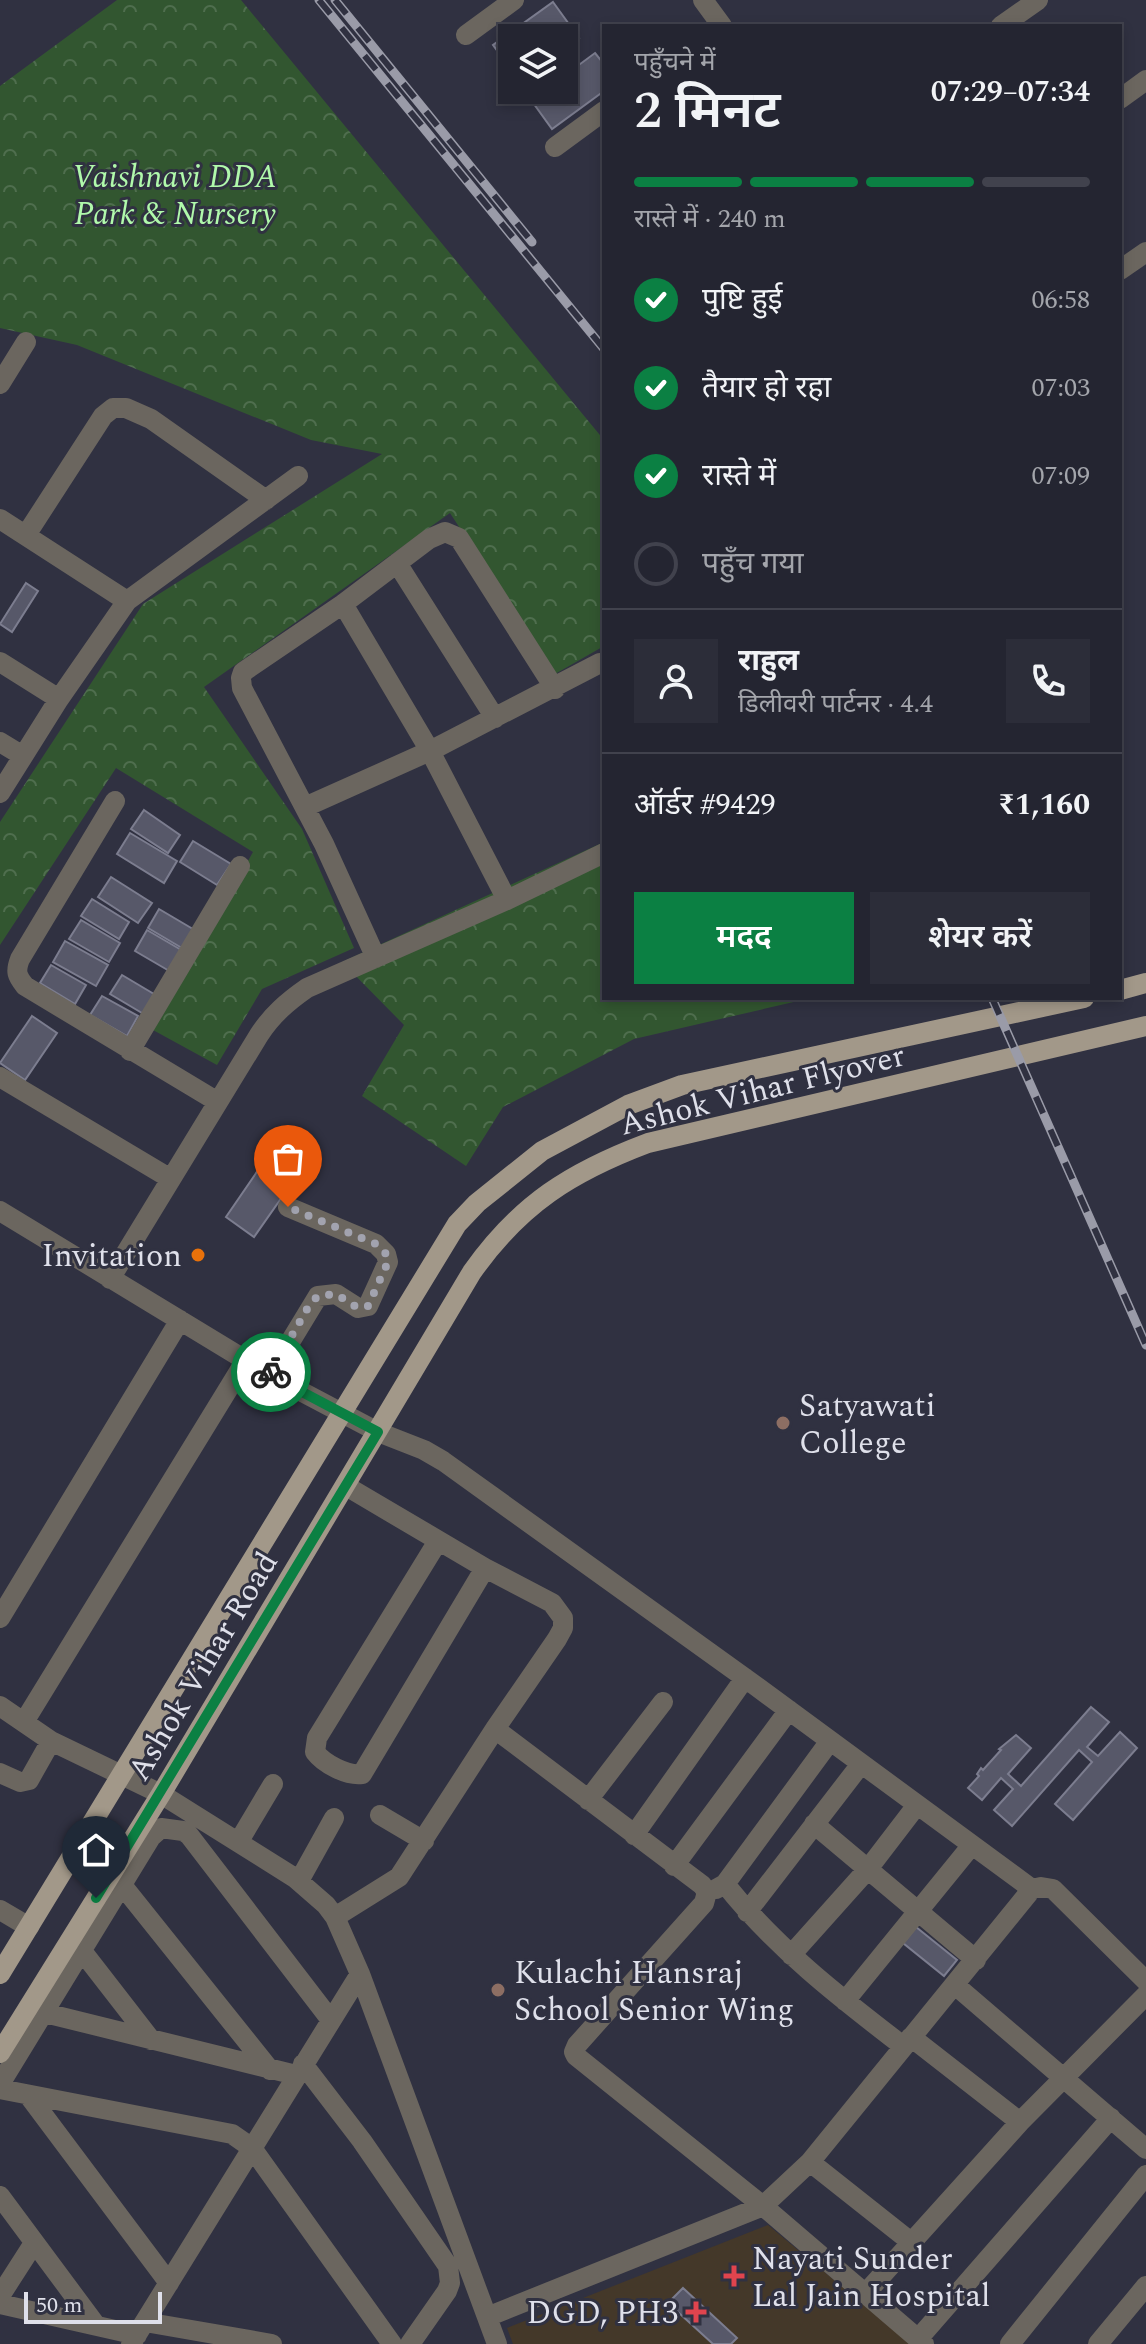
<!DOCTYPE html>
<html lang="hi">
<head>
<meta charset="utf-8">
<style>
	body { margin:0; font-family:Spectral,"Noto Sans Devanagari",serif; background:#2c2d39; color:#f1f3f6; height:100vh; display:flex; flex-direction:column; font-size:30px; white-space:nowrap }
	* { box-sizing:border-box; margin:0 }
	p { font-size:26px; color:#a3a5ab }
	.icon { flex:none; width:44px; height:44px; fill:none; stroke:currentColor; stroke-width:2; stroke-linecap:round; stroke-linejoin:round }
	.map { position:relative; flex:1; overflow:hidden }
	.panel { position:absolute; left:602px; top:24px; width:520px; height:976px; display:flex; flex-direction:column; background:#242531; border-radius:0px; box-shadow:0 4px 12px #0003,0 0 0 2px #41424d }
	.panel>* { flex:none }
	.controls { position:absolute; left:498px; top:24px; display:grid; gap:16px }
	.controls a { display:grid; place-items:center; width:80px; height:80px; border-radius:0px; background:#242531; box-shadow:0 4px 12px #0003,0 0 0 2px #41424d; font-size:40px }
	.scale { position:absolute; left:24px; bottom:20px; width:138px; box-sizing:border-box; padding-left:8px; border:4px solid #dfe0ea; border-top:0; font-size:22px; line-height:28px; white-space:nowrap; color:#dfe0ea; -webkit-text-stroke:6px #303141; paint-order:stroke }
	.pin { position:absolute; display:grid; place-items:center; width:68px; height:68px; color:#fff; margin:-82px -34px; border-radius:50% 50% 50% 0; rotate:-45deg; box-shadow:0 0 8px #0007 }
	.pin .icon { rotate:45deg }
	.courier { position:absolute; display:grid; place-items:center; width:80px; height:80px; margin:-40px; border:6px solid #0b8043; border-radius:50%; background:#fff; color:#222; box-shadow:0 2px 10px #0007 }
	.head em { font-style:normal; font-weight:600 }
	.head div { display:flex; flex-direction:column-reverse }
	.head { display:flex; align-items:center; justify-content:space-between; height:136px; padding:0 32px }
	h1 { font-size:52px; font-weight:600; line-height:60px }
	.bar { display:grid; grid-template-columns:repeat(4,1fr); gap:12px 8px; align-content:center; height:96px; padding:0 32px }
	.bar i { height:10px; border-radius:6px; background:#41424d }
	.bar .current { background:#0b8043 }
	.bar p { grid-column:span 4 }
	.line { display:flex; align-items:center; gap:20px; padding:0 32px; border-top:2px solid #41424d }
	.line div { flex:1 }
	.round { display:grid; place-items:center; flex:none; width:84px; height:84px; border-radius:0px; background:#2c2d39 }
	ol { padding:0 32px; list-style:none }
	li { display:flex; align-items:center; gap:24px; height:88px }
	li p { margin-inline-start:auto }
	li .icon { padding:8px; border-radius:50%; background:#0b8043; color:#fff; stroke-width:4 }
	li:last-child { color:#a3a5ab }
	li i { width:44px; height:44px; border:4px solid #41424d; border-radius:50% }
	.button { display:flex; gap:16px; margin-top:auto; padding:16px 32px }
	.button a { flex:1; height:92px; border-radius:0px; background:#0b8043; color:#fff; font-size:32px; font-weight:600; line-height:92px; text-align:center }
	.button a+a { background:#2c2d39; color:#f1f3f6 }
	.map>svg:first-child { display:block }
	.medical { fill:#443829 }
	.park { fill:url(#park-crowns) }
	.building { fill:#575869; stroke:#7c7d8f; stroke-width:2 }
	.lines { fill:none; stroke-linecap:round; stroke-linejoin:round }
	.minor { stroke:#6b665f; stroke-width:20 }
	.major { stroke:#a29889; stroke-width:20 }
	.rail-casing { stroke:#9a9ba8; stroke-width:9 }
	.rail { stroke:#303141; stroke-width:6; stroke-dasharray:18; stroke-linecap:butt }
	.done { stroke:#a2a3af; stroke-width:8; stroke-dasharray:0 14.4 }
	.route { stroke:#0b8043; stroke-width:10 }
	.food-dot { fill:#e8710a; stroke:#303141; stroke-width:3 }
	.education-dot { fill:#8d6e63; stroke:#303141; stroke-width:3 }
	.health-dot { fill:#e0444e; stroke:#303141; stroke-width:3 }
	.labels { text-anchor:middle; stroke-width:6; stroke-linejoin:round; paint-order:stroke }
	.park-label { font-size:32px; font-style:italic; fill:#b0f9ab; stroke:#303141 }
	.street-label { font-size:32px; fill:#dfe0ea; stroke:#303141 }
	.poi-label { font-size:32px; fill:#dfe0ea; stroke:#303141; text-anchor:start }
</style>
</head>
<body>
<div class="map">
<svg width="1146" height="2344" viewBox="0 0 1146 2344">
	<defs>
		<pattern id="park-crowns" width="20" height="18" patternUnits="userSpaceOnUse" patternTransform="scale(2)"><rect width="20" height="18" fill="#325630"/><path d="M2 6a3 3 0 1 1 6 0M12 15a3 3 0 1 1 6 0" fill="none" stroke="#4f6e4e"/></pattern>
	</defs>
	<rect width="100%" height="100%" fill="#303141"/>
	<path class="medical" d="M768,2225L911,2344H513L507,2328Z"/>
	<path class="park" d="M117,0H241L604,440V646L555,674L450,513L204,687L302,829L354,948L262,989L217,1065L153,1030L253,852L116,768L0,945V822L143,604L382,454L311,440L77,345L0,328V86Z
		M604,842V998H811L634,1039L503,1107L466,1166L362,1096L404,1025L342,962Z"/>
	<path class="building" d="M553,2L579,38L564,48V38H512V71L493,45Z
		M595,53L604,64V91L552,129L531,100L544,90H564V76Z
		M26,583L38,591L12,632L0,624Z
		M144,810L180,835L168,853L131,829Z
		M130,833L177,861L164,883L117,854Z
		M193,841L231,864L217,885L180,862Z
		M111,877L152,903L138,923L98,897Z
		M92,899L129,922L119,939L81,916Z
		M159,909L198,932L187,951L148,928Z
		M81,920L120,943L109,962L69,939Z
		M147,930L183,951L171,972L135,951Z
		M65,941L108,965L96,986L53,962Z
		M51,965L86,985L75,1004L40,983Z
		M122,975L159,997L147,1016L110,994Z
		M102,996L138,1016L127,1036L90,1015Z
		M32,1016L57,1033L25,1080L0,1063Z
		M265,1160L294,1180L254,1237L226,1217Z
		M1091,1707L1109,1722L1087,1747L1098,1756L1120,1732L1137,1748L1073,1820L1055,1804L1092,1762L1079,1750L1012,1826L994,1810L1013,1789L1001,1778L982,1800L968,1788L979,1776L977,1774L981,1768L983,1770L1001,1750L999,1749L1016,1735L1031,1748L1008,1774L1021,1786Z
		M916,1927L957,1960L944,1976L903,1943Z
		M683,2288L737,2338L731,2344H713L668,2303Z"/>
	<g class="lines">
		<path class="minor" d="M703,0L722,26
			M1001,26L1038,0
			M466,35L514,0
			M1120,99L1146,80
			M555,147L604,111
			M1120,270L1146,252
			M0,384L26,342
			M0,519L127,601
			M26,535L103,416L113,408H126L151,419L266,500
			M397,563L495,718
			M343,604L430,751L507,900
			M0,662L59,699
			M0,742L23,756
			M0,793L59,699L127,601L298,476
			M115,801L20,959C15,972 17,976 25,986L218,1102
			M305,807L430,751L600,663
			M376,958L324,844L242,688L241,678L243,672L343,604L429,539L445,532L459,538L555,689
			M130,1051L240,866
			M0,1077L171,1179
			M0,1211L270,1375L378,1432L424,1450L443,1461L745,1678L1032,1889
			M110,1279L259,1035C272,1015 287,1002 307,988L507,900L604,853
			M270,1375L318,1296L336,1294L358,1308L368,1306L388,1262L386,1254L376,1244L288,1207
			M438,1541L317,1738L315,1752C324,1764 347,1776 362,1774L485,1568
			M0,1618L180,1320
			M0,1706L51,1741L161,1794L295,1878L326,1905L335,1917L360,1974L497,2344
			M24,1722L246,1360
			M495,1729L702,1885L707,1892L704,1903L577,2045L574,2052L576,2056L763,2206L924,2344
			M0,1773L20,1782L29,1780L51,1741
			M588,1800L663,1702
			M380,1815L424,1841
			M814,1824L976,1960
			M634,1835L745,1678
			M239,1841L273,1784
			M674,1866L789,1710
			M299,1881L334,1818
			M725,1884C775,1947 839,1997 903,2046
			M122,1885L270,2070
			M716,1889L725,1884L830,1741
			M0,1910L29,1927
			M747,1912L861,1764
			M335,1917L399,1877L495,1729L557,1639L563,1628V1618L552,1603L485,1568L346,1486
			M82,1951L151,2040
			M791,1955L868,1869L917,1805
			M955,1985L1146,2149
			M845,2001L972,1845
			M45,2013L296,2075
			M911,2037L1020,2122
			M303,2064L362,2141L448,2266L450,2283L447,2291L410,2344
			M0,2084L151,1837L161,1828L183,1831L189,1835L330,2019
			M0,2089L232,2134L252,2148L392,2344
			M29,2096L169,2283
			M810,2162L911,2242
			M0,2196L95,2324
			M865,2294L1020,2122L1146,1995
			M0,2296L34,2243
			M0,2304L137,2335
			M487,2317L763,2206L810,2162L1032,1889L1041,1887L1053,1889L1146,1981
			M145,2322L272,2344
			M918,2339L1111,2118
			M131,2344L360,1974
			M1010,2344L1146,2175
			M1098,2344L1146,2286"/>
		<path class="major" d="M1120,990L1146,983
			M0,1974L457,1224L477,1203L542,1151L628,1105L682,1085L1084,998
			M0,2053L161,1794L472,1272C520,1204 571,1172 648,1143L1146,1026"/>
		<g class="rail-casing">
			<path id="rail" d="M319,0L604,349
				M335,0L532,242
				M992,998L1146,1345"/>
		</g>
		<use href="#rail" class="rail"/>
	</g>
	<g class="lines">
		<path class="done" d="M271,1372L310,1304L318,1296L336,1294L358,1308L368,1306L388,1262L386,1254L376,1244L288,1207"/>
		<path class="route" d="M96,1898L378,1432L270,1375L271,1372"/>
	</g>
	<circle class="food-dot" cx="198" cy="1255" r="8"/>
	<g class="education-dot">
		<circle cx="783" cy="1423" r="8"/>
		<circle cx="498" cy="1990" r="8"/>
	</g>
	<g class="health-dot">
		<path d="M730 2264h8v8h8v8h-8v8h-8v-8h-8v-8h8z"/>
		<path d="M692 2300h8v8h8v8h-8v8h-8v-8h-8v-8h8z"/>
	</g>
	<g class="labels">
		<g class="park-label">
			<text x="175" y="187">Vaishnavi DDA<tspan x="175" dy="37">Park &amp; Nursery</tspan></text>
		</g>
		<g class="street-label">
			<text transform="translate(762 1089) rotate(-14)" y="11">Ashok Vihar Flyover</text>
			<text transform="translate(202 1666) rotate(-59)" y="11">Ashok Vihar Road</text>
		</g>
		<g class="poi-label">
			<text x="182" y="1266" text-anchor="end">Invitation</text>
			<text x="799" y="1416">Satyawati<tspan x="799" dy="37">College</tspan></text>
			<text x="514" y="1983">Kulachi Hansraj<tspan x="514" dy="37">School Senior Wing</tspan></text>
			<text x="752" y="2269">Nayati Sunder<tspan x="752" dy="37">Lal Jain Hospital</tspan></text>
			<text x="678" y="2323" text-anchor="end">DGD, PH3</text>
		</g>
	</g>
</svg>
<div class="controls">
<a><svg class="icon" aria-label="layers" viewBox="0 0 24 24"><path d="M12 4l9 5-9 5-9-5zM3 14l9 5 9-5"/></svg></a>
</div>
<div class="scale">50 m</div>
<div class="pin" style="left:288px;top:1207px;background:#ea580c"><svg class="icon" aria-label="bag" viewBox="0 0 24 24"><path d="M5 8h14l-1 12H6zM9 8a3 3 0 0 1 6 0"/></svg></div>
<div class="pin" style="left:96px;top:1898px;background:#1f2937"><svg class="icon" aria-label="home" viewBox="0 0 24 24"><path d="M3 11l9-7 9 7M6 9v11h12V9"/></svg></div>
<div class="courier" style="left:271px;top:1372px"><svg class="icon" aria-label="bike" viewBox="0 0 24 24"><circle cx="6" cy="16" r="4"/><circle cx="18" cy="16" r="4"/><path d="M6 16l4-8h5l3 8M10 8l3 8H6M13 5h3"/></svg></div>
<section class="panel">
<div class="head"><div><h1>2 मिनट</h1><p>पहुँचने में</p></div><em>07:29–07:34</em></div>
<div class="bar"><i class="current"></i><i class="current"></i><i class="current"></i><i></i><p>रास्ते में · 240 m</p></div>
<ol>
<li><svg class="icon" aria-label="check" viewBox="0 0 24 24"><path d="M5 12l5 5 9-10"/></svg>पुष्टि हुई<p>06:58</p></li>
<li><svg class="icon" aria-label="check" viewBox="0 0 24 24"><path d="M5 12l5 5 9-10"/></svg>तैयार हो रहा<p>07:03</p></li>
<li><svg class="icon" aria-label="check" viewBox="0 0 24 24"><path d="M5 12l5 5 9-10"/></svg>रास्ते में<p>07:09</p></li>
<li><i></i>पहुँच गया</li>
</ol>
<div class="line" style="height:144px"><a class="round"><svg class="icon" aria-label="person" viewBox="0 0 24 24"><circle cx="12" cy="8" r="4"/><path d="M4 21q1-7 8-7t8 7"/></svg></a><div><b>राहुल</b><p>डिलीवरी पार्टनर · 4.4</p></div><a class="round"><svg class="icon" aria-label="phone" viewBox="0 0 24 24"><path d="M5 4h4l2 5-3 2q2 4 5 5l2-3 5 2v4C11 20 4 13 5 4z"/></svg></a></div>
<div class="line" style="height:104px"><div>ऑर्डर #9429</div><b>₹1,160</b></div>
<div class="button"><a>मदद</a><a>शेयर करें</a></div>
</section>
</div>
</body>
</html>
